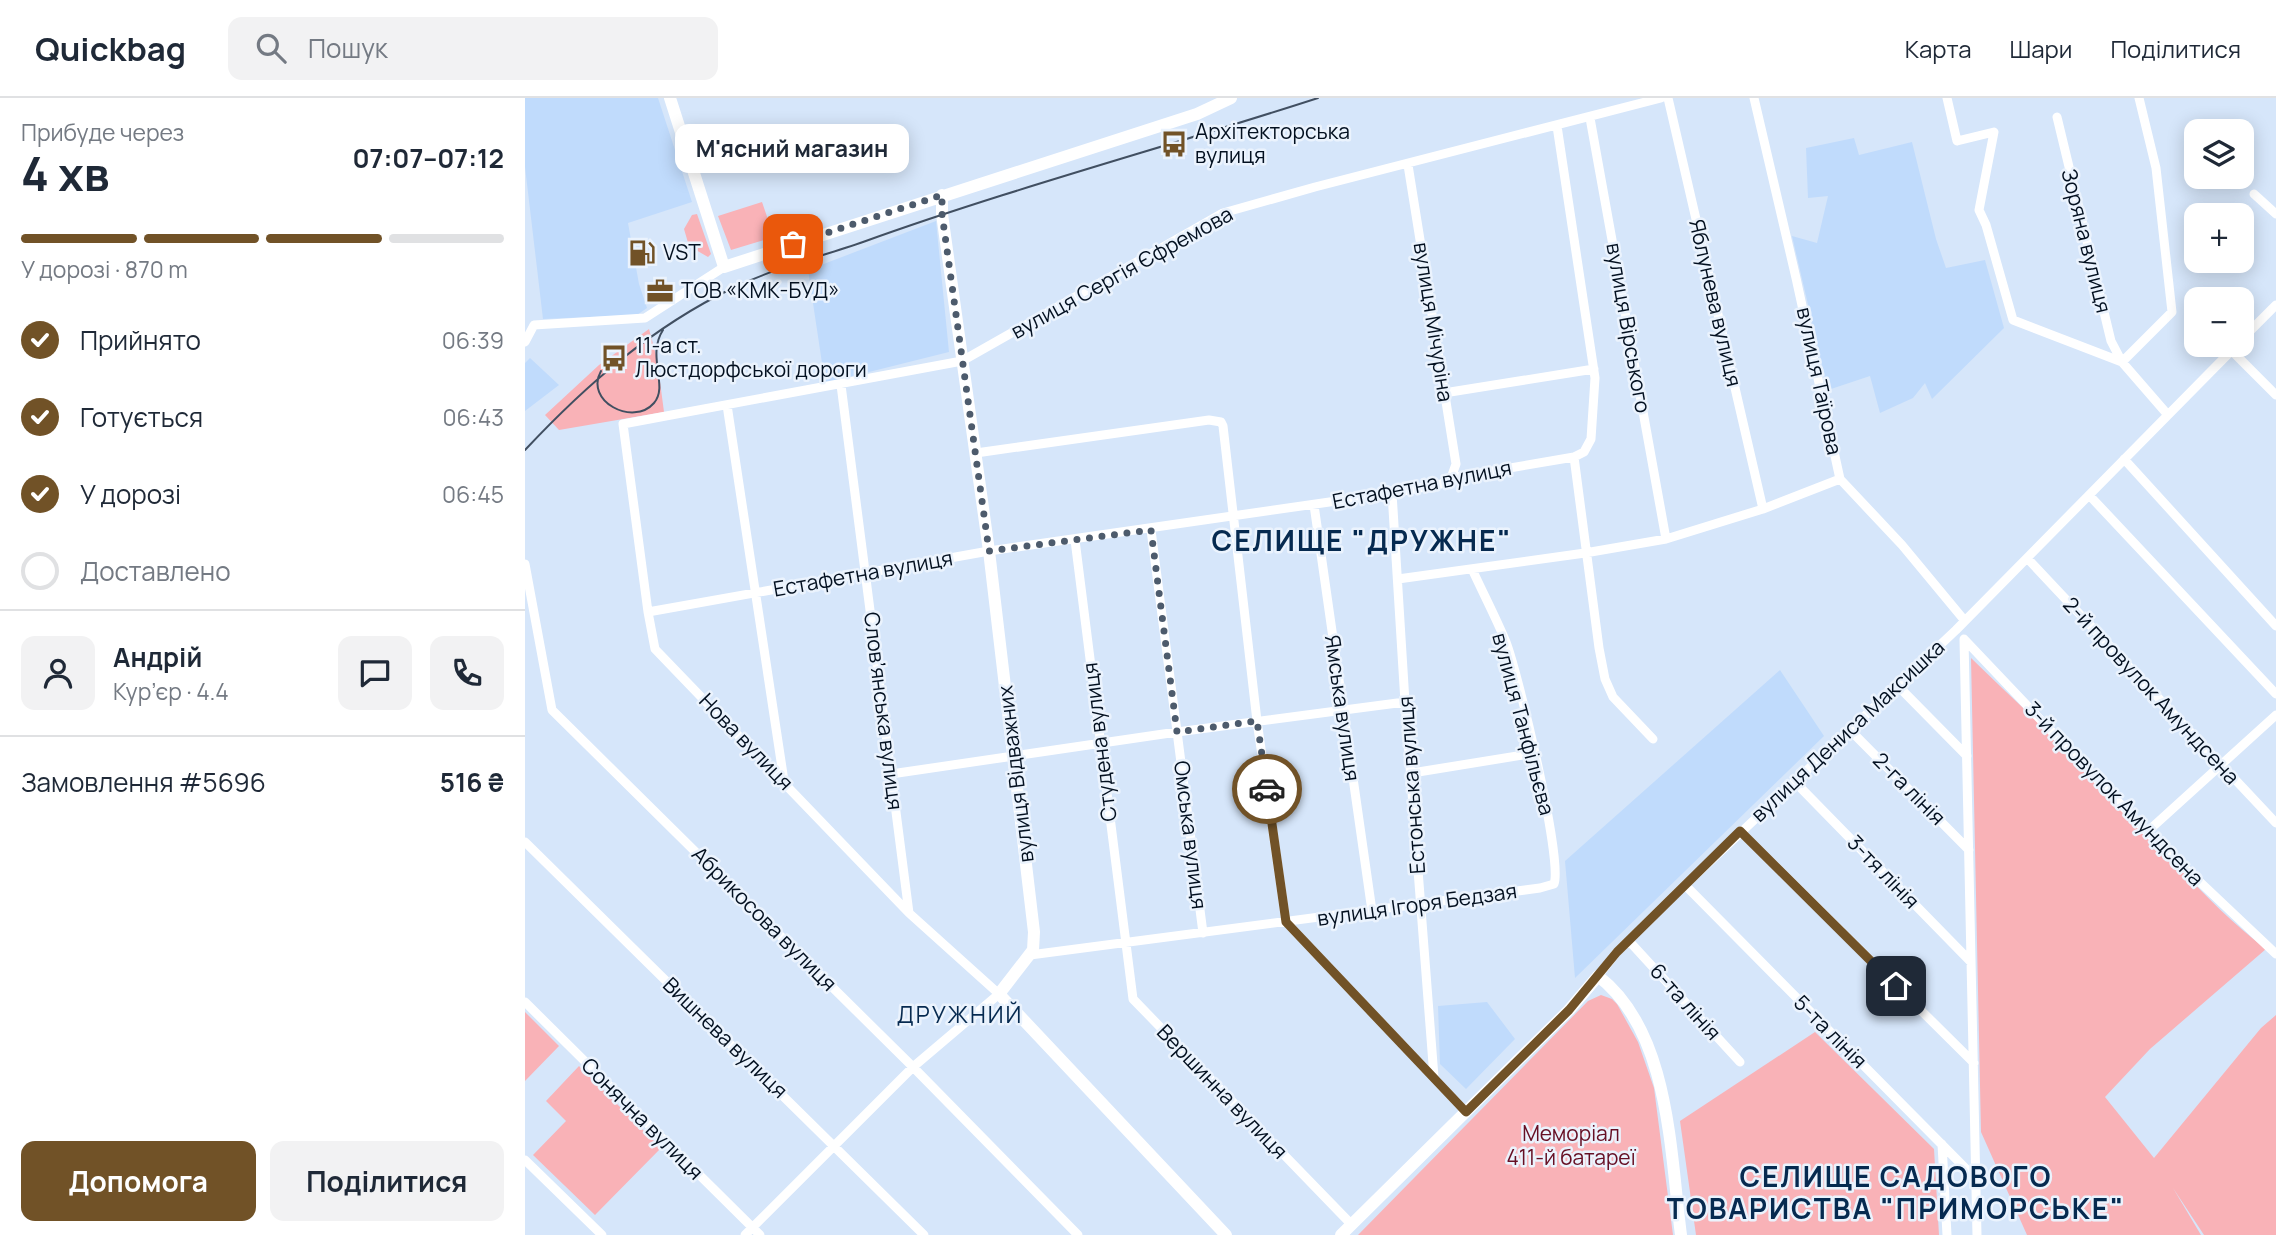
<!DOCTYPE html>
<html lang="uk">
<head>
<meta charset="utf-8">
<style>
	body { margin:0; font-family:Manrope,sans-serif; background:#f2f2f3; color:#1f2937; height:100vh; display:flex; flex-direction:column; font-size:26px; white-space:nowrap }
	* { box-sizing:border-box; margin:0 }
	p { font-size:23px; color:#747a83 }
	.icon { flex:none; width:38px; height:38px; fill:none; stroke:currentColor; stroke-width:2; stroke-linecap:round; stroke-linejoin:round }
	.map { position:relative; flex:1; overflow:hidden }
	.side { display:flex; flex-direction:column; background:#fff; width:525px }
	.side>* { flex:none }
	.fabs { position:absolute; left:1659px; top:21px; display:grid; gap:14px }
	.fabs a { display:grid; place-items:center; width:70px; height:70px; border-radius:14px; background:#fff; box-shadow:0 4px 18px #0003; font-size:35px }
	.pin { position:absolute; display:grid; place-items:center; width:60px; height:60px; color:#fff; margin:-30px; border-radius:14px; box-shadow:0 4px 10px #0006 }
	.courier { position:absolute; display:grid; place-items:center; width:70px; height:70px; margin:-35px; border:5px solid #715227; border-radius:50%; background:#fff; color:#222; box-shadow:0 2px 9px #0007 }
	.bubble { position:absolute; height:49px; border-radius:14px; background:#fff; box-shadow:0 4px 18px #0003; font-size:23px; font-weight:700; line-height:49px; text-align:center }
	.headline em { font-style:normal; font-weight:700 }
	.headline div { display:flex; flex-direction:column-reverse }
	.headline { display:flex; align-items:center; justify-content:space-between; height:119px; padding:0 21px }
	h1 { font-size:46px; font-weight:700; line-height:52px }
	.bar { display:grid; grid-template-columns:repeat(4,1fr); gap:10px 7px; align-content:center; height:84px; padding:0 21px }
	.bar i { height:9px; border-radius:5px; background:#e0e1e3 }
	.bar .selected { background:#715227 }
	.bar p { grid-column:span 4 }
	.line { display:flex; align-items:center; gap:18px; padding:0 21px; border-top:2px solid #e0e1e3 }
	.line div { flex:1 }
	.round { display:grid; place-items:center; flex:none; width:74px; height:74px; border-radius:14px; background:#f2f2f3 }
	ol { padding:0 21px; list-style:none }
	li { display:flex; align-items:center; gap:21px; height:77px }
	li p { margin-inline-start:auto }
	li .icon { padding:7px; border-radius:50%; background:#715227; color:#fff; stroke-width:4 }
	li:last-child { color:#747a83 }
	li i { width:38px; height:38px; border:4px solid #e0e1e3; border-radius:50% }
	.primary-button { display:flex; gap:14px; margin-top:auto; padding:14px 21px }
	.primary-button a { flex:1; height:80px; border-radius:14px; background:#715227; color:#fff; font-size:28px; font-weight:700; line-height:80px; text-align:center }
	.primary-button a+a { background:#f2f2f3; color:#1f2937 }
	header { display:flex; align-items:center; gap:42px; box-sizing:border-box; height:98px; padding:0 35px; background:#fff; border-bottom:2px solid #e0e1e3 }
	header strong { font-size:33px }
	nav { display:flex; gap:38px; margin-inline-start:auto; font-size:24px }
	.search { width:490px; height:63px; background:#f2f2f3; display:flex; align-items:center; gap:18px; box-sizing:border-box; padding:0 24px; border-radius:14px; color:#747a83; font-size:26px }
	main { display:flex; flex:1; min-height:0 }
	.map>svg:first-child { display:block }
	.built { fill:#c0dbfc }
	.green { fill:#f9b2b7 }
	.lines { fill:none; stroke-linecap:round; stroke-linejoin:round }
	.street { stroke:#fff; stroke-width:9 }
	.secondary { stroke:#fff; stroke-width:12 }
	.tram { stroke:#414f61; stroke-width:2 }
	.done { stroke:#4d5b6c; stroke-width:7; stroke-dasharray:0 12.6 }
	.route { stroke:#715227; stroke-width:9 }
	.labels { text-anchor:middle; stroke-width:5; stroke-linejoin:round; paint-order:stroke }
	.poi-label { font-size:21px; fill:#031020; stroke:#ebf3fd; text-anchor:start }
	.street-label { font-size:21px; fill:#031020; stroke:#ebf3fd }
	.park-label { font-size:21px; fill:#660f24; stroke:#ebf3fd }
	.neighbourhood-label { font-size:23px; letter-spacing:2px; fill:#062a50; stroke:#ebf3fd }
	.district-label { font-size:28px; font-weight:bold; letter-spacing:2px; fill:#062a50; stroke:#ebf3fd }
</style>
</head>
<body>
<header>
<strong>Quickbag</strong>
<div class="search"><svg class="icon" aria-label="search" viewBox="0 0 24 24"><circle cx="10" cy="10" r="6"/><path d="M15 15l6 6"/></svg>Пошук</div>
<nav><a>Карта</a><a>Шари</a><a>Поділитися</a></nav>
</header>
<main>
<section class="side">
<div class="headline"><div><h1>4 хв</h1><p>Прибуде через</p></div><em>07:07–07:12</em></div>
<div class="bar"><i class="selected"></i><i class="selected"></i><i class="selected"></i><i></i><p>У дорозі · 870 m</p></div>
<ol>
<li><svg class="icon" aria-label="check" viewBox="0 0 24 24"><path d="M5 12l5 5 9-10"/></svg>Прийнято<p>06:39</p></li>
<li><svg class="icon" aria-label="check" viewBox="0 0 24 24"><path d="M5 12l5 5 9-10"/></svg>Готується<p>06:43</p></li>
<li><svg class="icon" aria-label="check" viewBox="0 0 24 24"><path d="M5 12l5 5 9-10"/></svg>У дорозі<p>06:45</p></li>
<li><i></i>Доставлено</li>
</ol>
<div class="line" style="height:126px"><a class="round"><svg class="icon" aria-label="person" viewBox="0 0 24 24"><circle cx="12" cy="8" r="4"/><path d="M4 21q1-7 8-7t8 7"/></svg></a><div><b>Андрій</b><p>Кур’єр · 4.4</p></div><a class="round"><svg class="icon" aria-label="chat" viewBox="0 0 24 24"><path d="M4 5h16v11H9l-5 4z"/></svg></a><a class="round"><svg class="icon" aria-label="phone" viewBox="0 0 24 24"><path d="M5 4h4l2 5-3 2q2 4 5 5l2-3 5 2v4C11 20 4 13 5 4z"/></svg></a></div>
<div class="line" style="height:91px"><div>Замовлення #5696</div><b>516 ₴</b></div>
<div class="primary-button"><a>Допомога</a><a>Поділитися</a></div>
</section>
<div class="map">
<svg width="1751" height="1137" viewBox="0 0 1751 1137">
	<rect width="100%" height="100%" fill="#d6e6fa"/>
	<path class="built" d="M0,0H133L167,104L103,125L114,186L122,210L112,217L18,221L0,69Z
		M1329,40L1334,57L1387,44L1411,141L1421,170L1460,162L1479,230L1407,301L1400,285L1388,300L1355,315L1345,278L1303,292L1267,138L1292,145L1303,98L1283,100L1281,50Z
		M411,123L424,254L300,285L283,172Z
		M5,260L34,287L0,313V265Z
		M1255,572L1299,638L1050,880L1040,763Z
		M962,904L990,941L941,991L915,966L913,908Z"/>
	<path class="green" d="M237,104L249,139L206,152L193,118Z
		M172,116L186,156L183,159L164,148L159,131L167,117Z
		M124,231L132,261L139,314L34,332L20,317L74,267Z
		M1446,560C1488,601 1532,641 1574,683C1629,739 1678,803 1741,851L1625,951L1580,999L1629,1060L1736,930L1751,917V1137H1679L1648,1090L1676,1137H1502L1456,1034Z
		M1076,897L1087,901L1092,906L1113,944L1129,990L1148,1137H833L1063,903Z
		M0,914L34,948L0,983Z
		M1290,934L1409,1051L1414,1137H1171L1155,1023Z
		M54,968L136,1050L70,1117L8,1057L41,1023L21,1003Z"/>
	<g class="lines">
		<path class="street" d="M1143,0L1238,411
			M1229,0L1271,180L1315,381L1377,447L1440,523
			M1422,0L1432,43L1469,34L1454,112L1461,127L1488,222L1597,264L1643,317
			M1532,19L1586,243L1597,264L1647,214L1631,70L1614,0
			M1065,20L1141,441
			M1032,28L1070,280L1066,341L1059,354L1049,359L1074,550L1080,581L1088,599L1128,641
			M883,67L931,366L926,380
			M1729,96L1751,116
			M1717,241L1751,207
			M0,244L9,227L120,220L199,169
			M1706,252L1751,297
			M316,287L384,815
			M919,295L1069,271
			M202,307L259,683
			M451,355L684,322L696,324L698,328L732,623L761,824L941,1014
			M1599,361L1751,528
			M867,395L880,604L909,979
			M1564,397L1751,596
			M789,407L847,813
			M626,432L678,835
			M550,442L608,901L827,1127
			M1502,460L1751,725
			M0,466L27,612L388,969L553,1137
			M873,481L1060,455L1141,441L1238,411L1315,381
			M123,514L464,453L867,395L916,386L926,380L1049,359
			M1439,541L1452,1137
			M1439,541L1622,734L1751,856
			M1372,587L1442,658
			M1324,631L1444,752
			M887,675L1010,655
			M366,676L652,634L880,604
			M1269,683L1446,864
			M1215,733L1449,965
			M1622,734L1751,617
			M0,744L399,1137
			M1160,787L1451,1081
			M1104,843L1215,964
			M505,857L1015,790L1029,786C1038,762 993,575 981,544C971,520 958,495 947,471
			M1073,878L1092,854L1160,787L1431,532L1712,247
			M0,904L235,1137
			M1417,1046L1422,1137
			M0,1062L77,1137
			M220,1137L388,969L474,896L384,815L130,551L123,514L98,326L437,263L698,115L790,89L1136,0"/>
		<path class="secondary" d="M145,0L199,169L672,16L706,0
			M417,97V116L464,453L509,834L508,852L474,896L701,1137
			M816,1137L1044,912L1073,878C1145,933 1145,1054 1156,1137"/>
		<path class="tram" d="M76,273C59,303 108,329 129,305C144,288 121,258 138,232
			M0,352C61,287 127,229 208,190C249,170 295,159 338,144C488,90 642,49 793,0"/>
	</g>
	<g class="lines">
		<path class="done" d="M268,146L417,97V116L464,453L626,432L652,634L732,623L742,691"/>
		<path class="route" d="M742,691L761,824L941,1014L1044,912L1092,854L1215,733L1371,888"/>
	</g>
	<defs>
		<g id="bus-bare" transform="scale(2.1)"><path d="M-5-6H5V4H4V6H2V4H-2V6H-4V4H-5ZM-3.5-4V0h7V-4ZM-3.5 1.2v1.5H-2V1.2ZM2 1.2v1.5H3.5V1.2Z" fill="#715227" stroke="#ebf3fd" stroke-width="2.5" paint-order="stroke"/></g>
		<g id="fuel-bare" transform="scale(2.1)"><path d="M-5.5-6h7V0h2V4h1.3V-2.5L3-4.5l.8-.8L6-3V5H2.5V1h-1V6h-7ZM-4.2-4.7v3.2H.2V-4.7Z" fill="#715227" stroke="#ebf3fd" stroke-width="2.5" paint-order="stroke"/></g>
		<g id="office-bare" transform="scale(2.1)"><path d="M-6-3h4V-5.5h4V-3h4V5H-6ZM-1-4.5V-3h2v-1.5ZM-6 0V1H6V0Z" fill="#715227" stroke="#ebf3fd" stroke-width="2.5" paint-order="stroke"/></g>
	</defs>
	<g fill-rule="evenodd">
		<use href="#bus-bare" x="649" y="46"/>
		<use href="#fuel-bare" x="117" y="155"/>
		<use href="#office-bare" x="135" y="193"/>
		<use href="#bus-bare" x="89" y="260"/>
	</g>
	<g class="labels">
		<g class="poi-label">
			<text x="670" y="41">Архітекторська<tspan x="670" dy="24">вулиця</tspan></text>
			<text x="138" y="162">VST</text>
			<text x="156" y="200">ТОВ «КМК-БУД»</text>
			<text x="110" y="255">11-а ст.<tspan x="110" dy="24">Люстдорфської дороги</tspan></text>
		</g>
		<g class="street-label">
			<text transform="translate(1561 143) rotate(76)" y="7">Зоряна вулиця</text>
			<text transform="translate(597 175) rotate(-29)" y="7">вулиця Сергія Єфремова</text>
			<text transform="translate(1190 205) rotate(77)" y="7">Яблунева вулиця</text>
			<text transform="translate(908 224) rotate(81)" y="7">вулиця Мічуріна</text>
			<text transform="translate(1103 230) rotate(80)" y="7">вулиця Вірського</text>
			<text transform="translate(1294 283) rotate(78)" y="7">вулиця Таїрова</text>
			<text transform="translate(897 387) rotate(-11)" y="7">Естафетна вулиця</text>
			<text transform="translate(338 476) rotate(-10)" y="7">Естафетна вулиця</text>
			<text transform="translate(1626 593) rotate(47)" y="7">2-й провулок Амундсена</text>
			<text transform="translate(817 610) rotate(82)" y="7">Ямська вулиця</text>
			<text transform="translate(358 613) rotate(83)" y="7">Словʼянська вулиця</text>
			<text transform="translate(998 626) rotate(75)" y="7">вулиця Танфільєва</text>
			<text transform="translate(1323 633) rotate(-43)" y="7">вулиця Дениса Максишка</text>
			<text transform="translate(221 644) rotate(46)" y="7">Нова вулиця</text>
			<text transform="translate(575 644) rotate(-97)" y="7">Студена вулиця</text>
			<text transform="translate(491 676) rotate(-97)" y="7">вулиця Відважних</text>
			<text transform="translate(887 687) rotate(-94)" y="7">Естонська вулиця</text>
			<text transform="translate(1384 691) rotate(45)" y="7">2-га лінія</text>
			<text transform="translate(1589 696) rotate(46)" y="7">3-й провулок Амундсена</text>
			<text transform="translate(665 737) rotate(83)" y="7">Омська вулиця</text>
			<text transform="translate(1358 774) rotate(46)" y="7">3-тя лінія</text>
			<text transform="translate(892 807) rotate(-8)" y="7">вулиця Ігоря Бедзая</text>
			<text transform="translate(239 821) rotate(45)" y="7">Абрикосова вулиця</text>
			<text transform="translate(1160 904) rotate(48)" y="7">6-та лінія</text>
			<text transform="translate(1305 934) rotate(45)" y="7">5-та лінія</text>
			<text transform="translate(200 940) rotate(44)" y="7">Вишнева вулиця</text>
			<text transform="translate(697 994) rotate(46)" y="7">Вершинна вулиця</text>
			<text transform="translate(117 1021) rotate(45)" y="7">Сонячна вулиця</text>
		</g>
		<g class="park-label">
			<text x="1046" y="1043">Меморіал<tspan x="1046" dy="24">411-й батареї</tspan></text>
		</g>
		<g class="neighbourhood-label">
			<text x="435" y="925">ДРУЖНИЙ</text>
		</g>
		<g class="district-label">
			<text x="837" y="453">СЕЛИЩЕ "ДРУЖНЕ"</text>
			<text x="1371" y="1089">СЕЛИЩЕ САДОВОГО<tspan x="1371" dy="32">ТОВАРИСТВА "ПРИМОРСЬКЕ"</tspan></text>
		</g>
	</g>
</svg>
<div class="fabs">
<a><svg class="icon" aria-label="layers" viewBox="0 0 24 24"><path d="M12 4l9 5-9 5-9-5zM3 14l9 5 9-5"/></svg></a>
<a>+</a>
<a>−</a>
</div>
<div class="pin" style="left:268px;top:146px;background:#ea580c"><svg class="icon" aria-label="bag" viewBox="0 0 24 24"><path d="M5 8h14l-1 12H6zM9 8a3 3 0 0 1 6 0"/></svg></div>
<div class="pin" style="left:1371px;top:888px;background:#1f2937"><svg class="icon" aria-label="home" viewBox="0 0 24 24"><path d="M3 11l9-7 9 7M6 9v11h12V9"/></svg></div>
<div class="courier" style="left:742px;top:691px"><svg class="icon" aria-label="car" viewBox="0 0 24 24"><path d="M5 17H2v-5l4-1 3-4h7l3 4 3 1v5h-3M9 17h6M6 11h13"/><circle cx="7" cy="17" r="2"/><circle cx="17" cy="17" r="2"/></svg></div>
<div class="bubble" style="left:150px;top:26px;width:234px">М'ясний магазин</div>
</div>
</main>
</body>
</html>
